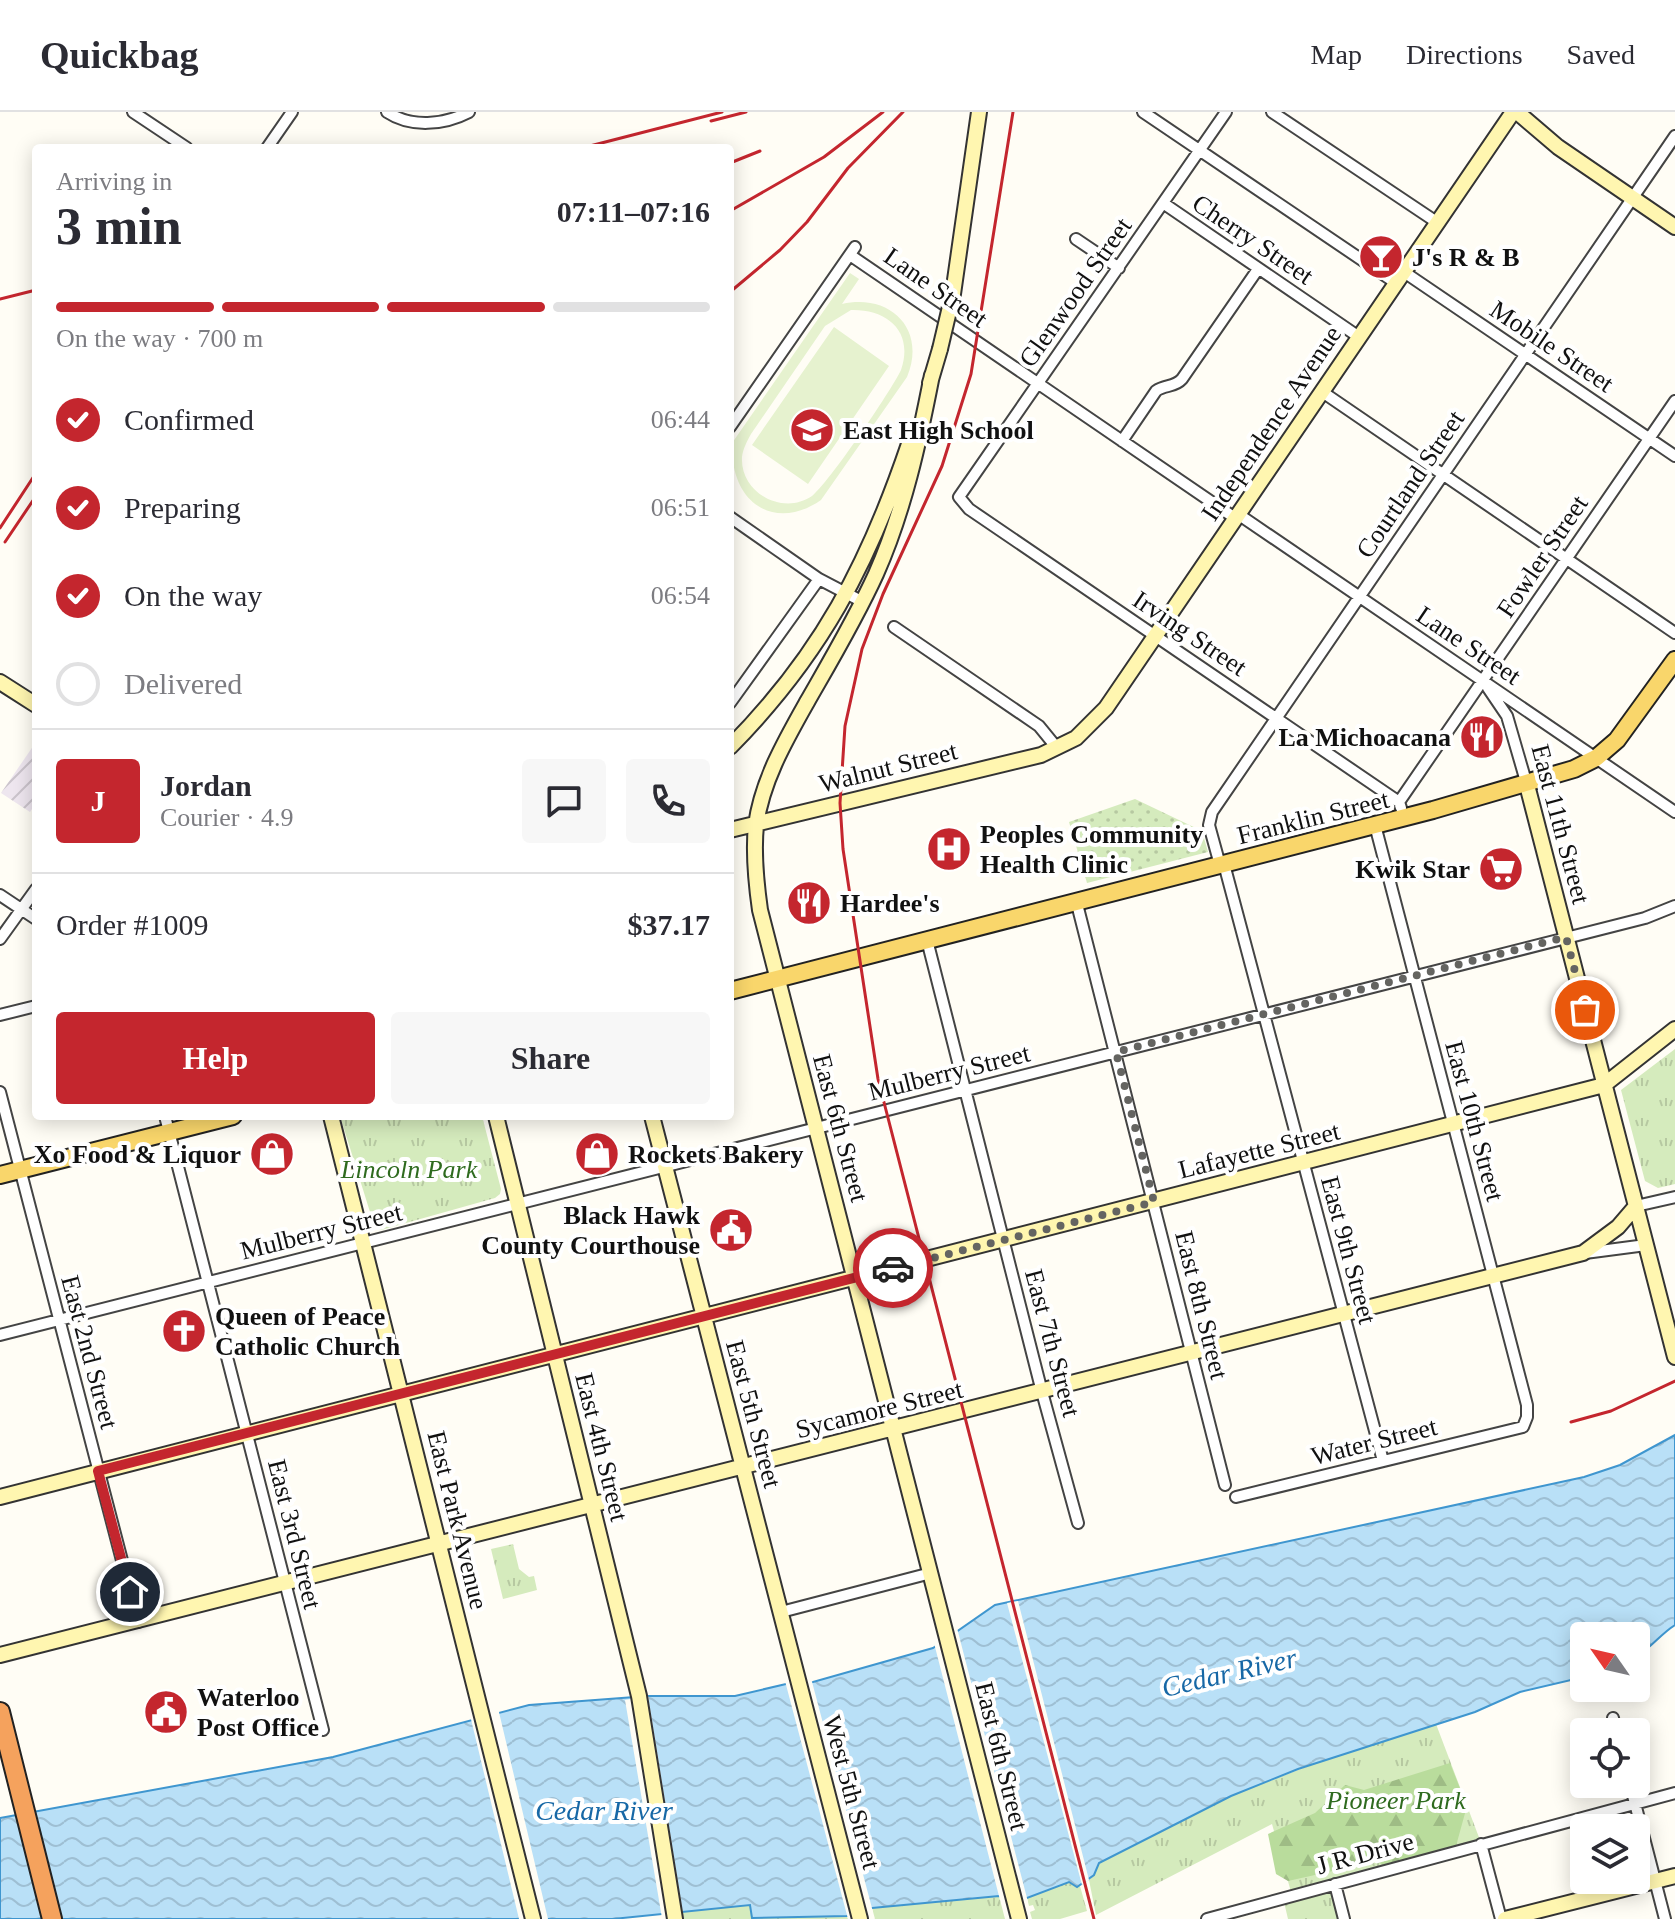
<!DOCTYPE html>
<html lang="en">
<head>
<meta charset="utf-8">
<style>
	body { margin:0; font-family:Georgia,serif; background:#f7f7f7; color:#2b2b33; height:100vh; display:flex; flex-direction:column; font-size:30px; white-space:nowrap }
	* { box-sizing:border-box; margin:0 }
	p { font-size:26px; color:#7c7c81 }
	.icon { flex:none; width:44px; height:44px; fill:none; stroke:currentColor; stroke-width:2; stroke-linecap:round; stroke-linejoin:round }
	.map { position:relative; flex:1; overflow:hidden }
	.sheet { position:absolute; left:32px; top:32px; width:702px; height:976px; display:flex; flex-direction:column; background:#fff; border-radius:8px; box-shadow:0 4px 20px #0003 }
	.sheet>* { flex:none }
	.needle { width:52px; rotate:304deg }
	.buttons { position:absolute; left:1570px; top:1510px; display:grid; gap:16px }
	.buttons a { display:grid; place-items:center; width:80px; height:80px; border-radius:8px; background:#fff; box-shadow:0 4px 20px #0003; font-size:40px }
	.pin { position:absolute; display:grid; place-items:center; width:68px; height:68px; color:#fff; margin:-34px; border:4px solid #fff; border-radius:50%; box-shadow:0 2px 8px #0007 }
	.courier { position:absolute; display:grid; place-items:center; width:80px; height:80px; margin:-40px; border:6px solid #c4262e; border-radius:50%; background:#fff; color:#222; box-shadow:0 2px 10px #0007 }
	.headline em { font-style:normal; font-weight:700 }
	.headline div { display:flex; flex-direction:column-reverse }
	.headline { display:flex; align-items:center; justify-content:space-between; height:136px; padding:0 24px }
	h1 { font-size:52px; font-weight:700; line-height:60px }
	.bar { display:grid; grid-template-columns:repeat(4,1fr); gap:12px 8px; align-content:center; height:96px; padding:0 24px }
	.bar i { height:10px; border-radius:6px; background:#e1e1e2 }
	.bar .selected { background:#c4262e }
	.bar p { grid-column:span 4 }
	.line { display:flex; align-items:center; gap:20px; padding:0 24px; border-top:2px solid #e1e1e2 }
	.line div { flex:1 }
	.round { display:grid; place-items:center; flex:none; width:84px; height:84px; border-radius:8px; background:#f7f7f7 }
	ol { padding:0 24px; list-style:none }
	li { display:flex; align-items:center; gap:24px; height:88px }
	li p { margin-inline-start:auto }
	li .icon { padding:8px; border-radius:50%; background:#c4262e; color:#fff; stroke-width:4 }
	li:last-child { color:#7c7c81 }
	li i { width:44px; height:44px; border:4px solid #e1e1e2; border-radius:50% }
	.action { display:flex; gap:16px; margin-top:auto; padding:16px 24px }
	.action a { flex:1; height:92px; border-radius:8px; background:#c4262e; color:#fff; font-size:32px; font-weight:700; line-height:92px; text-align:center }
	.action a+a { background:#f7f7f7; color:#2b2b33 }
	header { display:flex; align-items:center; gap:48px; box-sizing:border-box; height:112px; padding:0 40px; background:#fff; border-bottom:2px solid #e1e1e2 }
	header strong { font-size:38px }
	nav { display:flex; gap:44px; margin-inline-start:auto; font-size:28px }
	.map>svg:first-child { display:block }
	.industrial { fill:url(#industrial-furrows) }
	.grass { fill:url(#grass-tufts) }
	.forest { fill:url(#forest-firs) }
	.garden { fill:url(#garden-dots) }
	.pitch { fill:#e6f2cf; fill-rule:evenodd }
	.water { fill:url(#water-waves); stroke:#3f96cf; stroke-width:2 }
	.pier { fill:#fffdf5 }
	.lines { fill:none; stroke-linecap:round; stroke-linejoin:round }
	.street-casing { stroke:#444; stroke-width:14 }
	.secondary-casing { stroke:#333; stroke-width:18 }
	.primary-casing { stroke:#222; stroke-width:20 }
	.highway-casing { stroke:#222; stroke-width:22 }
	.street { stroke:#fff; stroke-width:10 }
	.secondary { stroke:#fff6b0; stroke-width:14 }
	.primary { stroke:#f9d66b; stroke-width:16 }
	.highway { stroke:#f5a25d; stroke-width:18 }
	.rail { stroke:#c4262e; stroke-width:3 }
	.secondary-bridge-casing { stroke:#333; stroke-width:18; stroke-linecap:butt }
	.secondary-bridge { stroke:#fff6b0; stroke-width:14 }
	.done { stroke:#646461; stroke-width:8; stroke-dasharray:0 14.4 }
	.route { stroke:#c4262e; stroke-width:10 }
	.labels { text-anchor:middle; stroke-width:8; stroke-linejoin:round; paint-order:stroke }
	.street-label { font-size:26px; fill:#111; stroke:#fff }
	.poi-label { font-size:26px; font-weight:bold; fill:#111; stroke:#fff; text-anchor:start }
	.park-label { font-size:26px; font-style:italic; fill:#2f6b1f; stroke:#fff }
	.water-label { font-size:28px; font-style:italic; fill:#1768a6; stroke:#fff }
</style>
</head>
<body>
<header>
<strong>Quickbag</strong>
<nav><a>Map</a><a>Directions</a><a>Saved</a></nav>
</header>
<div class="map">
<svg width="1675" height="1807" viewBox="0 0 1675 1807">
	<defs>
		<pattern id="industrial-furrows" width="10" height="10" patternUnits="userSpaceOnUse" patternTransform="scale(2)"><rect width="10" height="10" fill="#eee6ef"/><path d="M-1 1l2-2M0 10L10 0M9 11l2-2" fill="none" stroke="#cbc4cc"/></pattern>
		<pattern id="grass-tufts" width="24" height="20" patternUnits="userSpaceOnUse" patternTransform="scale(2)"><rect width="24" height="20" fill="#d5ebbd"/><path d="M3 7l-1-3M5 7V3M7 7l1-3M15 17l-1-3M17 17v-4M19 17l1-3" fill="none" stroke="#b6c8a1"/></pattern>
		<pattern id="forest-firs" width="22" height="20" patternUnits="userSpaceOnUse" patternTransform="scale(2)"><rect width="22" height="20" fill="#b9dc9c"/><path d="M5 1l3.5 6h-7zM16 11l3.5 6h-7z" fill="#9ebc85"/></pattern>
		<pattern id="garden-dots" width="8" height="8" patternUnits="userSpaceOnUse" patternTransform="scale(2)"><rect width="8" height="8" fill="#d5ebbd"/><path d="M2 2h.1M6 6h.1" fill="none" stroke="#b6c8a1" stroke-width="1.8" stroke-linecap="round"/></pattern>
		<pattern id="water-waves" width="16" height="10" patternUnits="userSpaceOnUse" patternTransform="scale(2)"><rect width="16" height="10" fill="#b9e0f7"/><path d="M0 5q4-4 8 0t8 0" fill="none" stroke="#9ebfd3"/></pattern>
	</defs>
	<rect width="100%" height="100%" fill="#fffdf5"/>
	<path class="industrial" d="M36,630V691L30,700L1,681Z"/>
	<path class="grass" d="M1675,937V1072L1658,1076L1645,1069L1621,978Z
		M340,1004H482L501,1077L500,1082L495,1086L381,1118L375,1116Z
		M513,1432L519,1457L529,1465L534,1464L537,1478L503,1487L491,1437Z
		M1436,1612L1480,1728L1291,1780L1272,1712L1096,1803L1089,1768L1094,1763L1099,1751L1231,1684L1311,1653Z
		M1069,1769L1077,1775L1080,1774L1087,1799L1060,1807H1032L1030,1800L1035,1798L1033,1793L1029,1794L1027,1786Z
		M1327,1778L1333,1784L1338,1807H1288L1284,1790Z
		M999,1784L1005,1807H875L872,1796Z
		M751,1793L753,1806L847,1804L848,1807H684L682,1799Z"/>
	<path class="forest" d="M1450,1651L1467,1694L1456,1734L1388,1753L1373,1750L1288,1769L1276,1762L1268,1722L1315,1701L1345,1673L1364,1678Z"/>
	<path class="garden" d="M1135,687L1202,719L1208,740L1087,771L1069,710Z"/>
	<path class="pitch" d="M850,161L859,167L842,192C890,181 927,217 907,265L821,388C781,416 740,398 733,350L730,353V334ZM851,198C888,197 914,220 901,258C891,279 828,372 812,384C783,404 740,381 742,345C743,337 747,329 751,322L825,214Z
		M834,215L889,254L808,372L752,333Z"/>
	<path class="water" d="M1675,1323V1513C1660,1522 1652,1536 1636,1544V1524H1584V1565L1520,1580L1475,1600L1298,1657L1231,1684L1099,1751L1094,1763L1077,1775L1069,1770L1027,1786L999,1784L872,1796L847,1804L752,1806L750,1793L613,1807H0V1706L333,1645L529,1593L648,1584H735L786,1572L813,1570L933,1536L995,1493L1584,1365L1620,1353Z"/>
	<path class="pier" d="M1018,1489L1089,1768L1082,1773L1007,1491Z
		M957,1516L1028,1790L1000,1788L934,1531Z
		M811,1566L873,1800L850,1807H848L785,1569Z
		M648,1584L683,1802L662,1806L625,1588Z
		M498,1596L548,1807H519L470,1603Z"/>
	<g class="lines">
		<g class="street-casing">
			<path id="street" d="M133,0L187,36
				M387,0C411,16 444,13 469,0
				M1143,0L1396,171
				M1226,0L959,385L969,397L1399,690
				M1272,0L1438,111
				M267,36L292,0
				M1163,91L1359,225
				M1076,127L1119,156
				M850,143L1235,406
				M1404,160L1675,344
				M1321,279L1675,521
				M730,315L855,135
				M1122,329L1156,279C1165,272 1174,276 1182,267L1258,157
				M1238,402L1675,700
				M730,405L819,467L863,490
				M894,515L1039,614L1057,636
				M1488,576L1507,604L1527,673
				M730,591L819,467
				M1401,696L1399,690L1675,289
				M1224,752L1383,1349
				M1220,753L1209,713L1212,700L1675,24
				M0,783L36,807
				M1077,792L1225,1373
				M0,827L36,777
				M927,828L1042,1280L1078,1411
				M0,903L36,894
				M0,980L138,1510
				M165,1004L323,1618
				M1636,1094L1675,1085
				M1585,1141L1646,1133
				M0,1223L1645,806L1675,794
				M1236,1385L1523,1315L1527,1305V1293L1375,713
				M781,1500L931,1461
				M1613,1606L1616,1620
				M1630,1672L1665,1807
				M1481,1732L1501,1807
				M1335,1772L1344,1807
				M1207,1807L1675,1681"/>
		</g>
		<g class="secondary-casing">
			<path id="secondary" d="M1517,0L1558,35L1675,115
				M953,182L979,0
				M932,263C919,330 904,399 876,462C856,506 831,548 807,590C785,629 762,669 756,713C753,742 756,770 760,798L1019,1807
				M930,271L940,237
				M0,570L36,593
				M730,635C821,543 868,453 909,332
				M1527,673L1675,1245
				M730,718L1041,643L1076,626L1106,596L1513,0
				M331,1004L533,1807
				M496,1004L639,1584L675,1807
				M652,1004L860,1807
				M0,1385L1604,973L1675,917
				M0,1543L1583,1141L1618,1115L1636,1094
				M1505,1807L1675,1764"/>
		</g>
		<g class="primary-casing">
			<path id="primary" d="M730,879L1433,698L1574,657L1596,646L1617,628L1675,548
				M0,1063L233,1004"/>
		</g>
		<g class="highway-casing">
			<path id="highway" d="M0,1600L52,1807"/>
		</g>
		<use href="#street" class="street"/>
		<use href="#secondary" class="secondary"/>
		<use href="#primary" class="primary"/>
		<use href="#highway" class="highway"/>
		<path class="rail" d="M1013,0L971,262L942,354L883,482L862,537L845,614L840,691L843,737L878,967L1094,1807
			M711,9L746,0
			M582,36L722,0
			M730,51L760,39
			M730,99L824,45L883,0
			M730,180L780,138L807,110L848,56L903,0
			M0,187L36,178
			M0,416L36,361
			M5,430L36,384
			M1571,1310L1611,1299L1675,1269"/>
		<g class="secondary-bridge-casing">
			<path id="secondary-bridge" d="M940,237L953,182"/>
		</g>
		<use href="#secondary-bridge" class="secondary-bridge"/>
	</g>
	<g class="lines">
		<path class="done" d="M893,1156L1154,1090L1116,940L1566,825L1585,898"/>
		<path class="route" d="M130,1480L98,1359L893,1156"/>
	</g>
	<defs>
		<g id="bar-disc" transform="scale(2.3)"><circle r="9.5" fill="#c4262e" stroke="#fff"/><path d="M-6-5H6L.8 .8V4.5H3.5V6h-7V4.5H-.8V.8Z" fill="#fff"/></g>
		<g id="school-disc" transform="scale(2.3)"><circle r="9.5" fill="#c4262e" stroke="#fff"/><path d="M0-5L7-2L0 1L-7-2ZM-4 1L0 2.5L4 1V4Q0 6-4 4Z" fill="#fff"/></g>
		<g id="restaurant-disc" transform="scale(2.3)"><circle r="9.5" fill="#c4262e" stroke="#fff"/><path d="M-5-6h1v4h1v-4h1v4h1v-4h1v5L-1.5 .5V6h-2V.5L-5-1ZM5-6V6H3V1.5H1.5Q1.5-4 5-6Z" fill="#fff"/></g>
		<g id="hospital-disc" transform="scale(2.3)"><circle r="9.5" fill="#c4262e" stroke="#fff"/><path d="M-5-5h3v3.5h4V-5h3V5h-3V1.5h-4V5h-3Z" fill="#fff"/></g>
		<g id="supermarket-disc" transform="scale(2.3)"><circle r="9.5" fill="#c4262e" stroke="#fff"/><path d="M-6-5.5h2.5l.6 2H6L4.5 2H-2.5L-4.4-4H-6ZM-1.5 3.2a1.3 1.3 0 1 0 .1 0ZM3 3.2a1.3 1.3 0 1 0 .1 0Z" fill="#fff"/></g>
		<g id="shop-disc" transform="scale(2.3)"><circle r="9.5" fill="#c4262e" stroke="#fff"/><path d="M-5-2.5h2.3a2.7 3.5 0 0 1 5.4 0H5L5.5 6h-11ZM-1.5-2.5h3a1.5 2.3 0 0 0-3 0Z" fill="#fff"/></g>
		<g id="civic-disc" transform="scale(2.3)"><circle r="9.5" fill="#c4262e" stroke="#fff"/><path d="M-.6-6.5H3V-4.5H.6V-3L4-1V1h2V6H-6V1h2V-1L-.6-3ZM-1.2 2.5V6h2.4V2.5Z" fill="#fff"/></g>
		<g id="church-disc" transform="scale(2.3)"><circle r="9.5" fill="#c4262e" stroke="#fff"/><path d="M-1.2-6h2.4v3.5h3.3v2.4h-3.3V6h-2.4V-.1h-3.3v-2.4h3.3Z" fill="#fff"/></g>
	</defs>
	<g fill-rule="evenodd">
		<use href="#bar-disc" x="1381" y="145"/>
		<use href="#school-disc" x="812" y="318"/>
		<use href="#restaurant-disc" x="1482" y="625"/>
		<use href="#hospital-disc" x="949" y="737"/>
		<use href="#supermarket-disc" x="1501" y="757"/>
		<use href="#restaurant-disc" x="809" y="791"/>
		<use href="#shop-disc" x="272" y="1042"/>
		<use href="#shop-disc" x="597" y="1042"/>
		<use href="#civic-disc" x="731" y="1118"/>
		<use href="#church-disc" x="184" y="1219"/>
		<use href="#civic-disc" x="166" y="1600"/>
	</g>
	<g class="labels">
		<g class="street-label">
			<text transform="translate(1253 127) rotate(34)" y="9">Cherry Street</text>
			<text transform="translate(936 175) rotate(35)" y="9">Lane Street</text>
			<text transform="translate(1075 180) rotate(-55)" y="9">Glenwood Street</text>
			<text transform="translate(1552 234) rotate(34)" y="9">Mobile Street</text>
			<text transform="translate(1271 311) rotate(-56)" y="9">Independence Avenue</text>
			<text transform="translate(1410 372) rotate(-56)" y="9">Courtland Street</text>
			<text transform="translate(1542 444) rotate(-56)" y="9">Fowler Street</text>
			<text transform="translate(1190 521) rotate(34)" y="9">Irving Street</text>
			<text transform="translate(1469 533) rotate(34)" y="9">Lane Street</text>
			<text transform="translate(888 655) rotate(-14)" y="9">Walnut Street</text>
			<text transform="translate(1313 705) rotate(-14)" y="9">Franklin Street</text>
			<text transform="translate(1561 712) rotate(75)" y="9">East 11th Street</text>
			<text transform="translate(949 960) rotate(-14)" y="9">Mulberry Street</text>
			<text transform="translate(1475 1009) rotate(75)" y="9">East 10th Street</text>
			<text transform="translate(841 1016) rotate(75)" y="9">East 6th Street</text>
			<text transform="translate(1259 1038) rotate(-14)" y="9">Lafayette Street</text>
			<text transform="translate(321 1119) rotate(-14)" y="9">Mulberry Street</text>
			<text transform="translate(1349 1138) rotate(75)" y="9">East 9th Street</text>
			<text transform="translate(1202 1193) rotate(76)" y="9">East 8th Street</text>
			<text transform="translate(1053 1231) rotate(75)" y="9">East 7th Street</text>
			<text transform="translate(90 1240) rotate(75)" y="9">East 2nd Street</text>
			<text transform="translate(879 1297) rotate(-14)" y="9">Sycamore Street</text>
			<text transform="translate(754 1302) rotate(75)" y="9">East 5th Street</text>
			<text transform="translate(1374 1329) rotate(-14)" y="9">Water Street</text>
			<text transform="translate(602 1335) rotate(76)" y="9">East 4th Street</text>
			<text transform="translate(458 1408) rotate(76)" y="9">East Park Avenue</text>
			<text transform="translate(295 1422) rotate(76)" y="9">East 3rd Street</text>
			<text transform="translate(1002 1644) rotate(76)" y="9">East 6th Street</text>
			<text transform="translate(852 1680) rotate(75)" y="9">West 5th Street</text>
			<text transform="translate(1365 1741) rotate(-15)" y="9">J R Drive</text>
		</g>
		<g class="poi-label">
			<text x="1412" y="154">J's R &amp; B</text>
			<text x="843" y="327">East High School</text>
			<text x="1451" y="634" text-anchor="end">La Michoacana</text>
			<text x="980" y="731">Peoples Community<tspan x="980" dy="30">Health Clinic</tspan></text>
			<text x="1470" y="766" text-anchor="end">Kwik Star</text>
			<text x="840" y="800">Hardee's</text>
			<text x="241" y="1051" text-anchor="end">Xo Food &amp; Liquor</text>
			<text x="628" y="1051">Rockets Bakery</text>
			<text x="700" y="1112" text-anchor="end">Black Hawk<tspan x="700" dy="30">County Courthouse</tspan></text>
			<text x="215" y="1213">Queen of Peace<tspan x="215" dy="30">Catholic Church</tspan></text>
			<text x="197" y="1594">Waterloo<tspan x="197" dy="30">Post Office</tspan></text>
		</g>
		<g class="park-label">
			<text x="409" y="1066">Lincoln Park</text>
			<text x="1396" y="1697">Pioneer Park</text>
		</g>
		<g class="water-label">
			<text transform="translate(1229 1560) rotate(-13)" y="10">Cedar River</text>
			<text x="604" y="1708">Cedar River</text>
		</g>
	</g>
</svg>
<div class="buttons">
<a><svg class="needle" viewBox="-14 -14 28 28"><path d="M0-13l5 13h-10z" fill="#e53935"/><path d="M0 13l5-13h-10z" fill="#7c7c81"/></svg></a>
<a><svg class="icon" aria-label="locate" viewBox="0 0 24 24"><circle cx="12" cy="12" r="6"/><path d="M12 2v4M12 18v4M2 12h4M18 12h4"/></svg></a>
<a><svg class="icon" aria-label="layers" viewBox="0 0 24 24"><path d="M12 4l9 5-9 5-9-5zM3 14l9 5 9-5"/></svg></a>
</div>
<div class="pin" style="left:1585px;top:898px;background:#ea580c"><svg class="icon" aria-label="bag" viewBox="0 0 24 24"><path d="M5 8h14l-1 12H6zM9 8a3 3 0 0 1 6 0"/></svg></div>
<div class="pin" style="left:130px;top:1480px;background:#1f2937"><svg class="icon" aria-label="home" viewBox="0 0 24 24"><path d="M3 11l9-7 9 7M6 9v11h12V9"/></svg></div>
<div class="courier" style="left:893px;top:1156px"><svg class="icon" aria-label="car" viewBox="0 0 24 24"><path d="M5 17H2v-5l4-1 3-4h7l3 4 3 1v5h-3M9 17h6M6 11h13"/><circle cx="7" cy="17" r="2"/><circle cx="17" cy="17" r="2"/></svg></div>
<section class="sheet">
<div class="headline"><div><h1>3 min</h1><p>Arriving in</p></div><em>07:11–07:16</em></div>
<div class="bar"><i class="selected"></i><i class="selected"></i><i class="selected"></i><i></i><p>On the way · 700 m</p></div>
<ol>
<li><svg class="icon" aria-label="check" viewBox="0 0 24 24"><path d="M5 12l5 5 9-10"/></svg>Confirmed<p>06:44</p></li>
<li><svg class="icon" aria-label="check" viewBox="0 0 24 24"><path d="M5 12l5 5 9-10"/></svg>Preparing<p>06:51</p></li>
<li><svg class="icon" aria-label="check" viewBox="0 0 24 24"><path d="M5 12l5 5 9-10"/></svg>On the way<p>06:54</p></li>
<li><i></i>Delivered</li>
</ol>
<div class="line" style="height:144px"><b class="round" style="background:#c4262e;color:#fff">J</b><div><b>Jordan</b><p>Courier · 4.9</p></div><a class="round"><svg class="icon" aria-label="chat" viewBox="0 0 24 24"><path d="M4 5h16v11H9l-5 4z"/></svg></a><a class="round"><svg class="icon" aria-label="phone" viewBox="0 0 24 24"><path d="M5 4h4l2 5-3 2q2 4 5 5l2-3 5 2v4C11 20 4 13 5 4z"/></svg></a></div>
<div class="line" style="height:104px"><div>Order #1009</div><b>$37.17</b></div>
<div class="action"><a>Help</a><a>Share</a></div>
</section>
</div>
</body>
</html>
